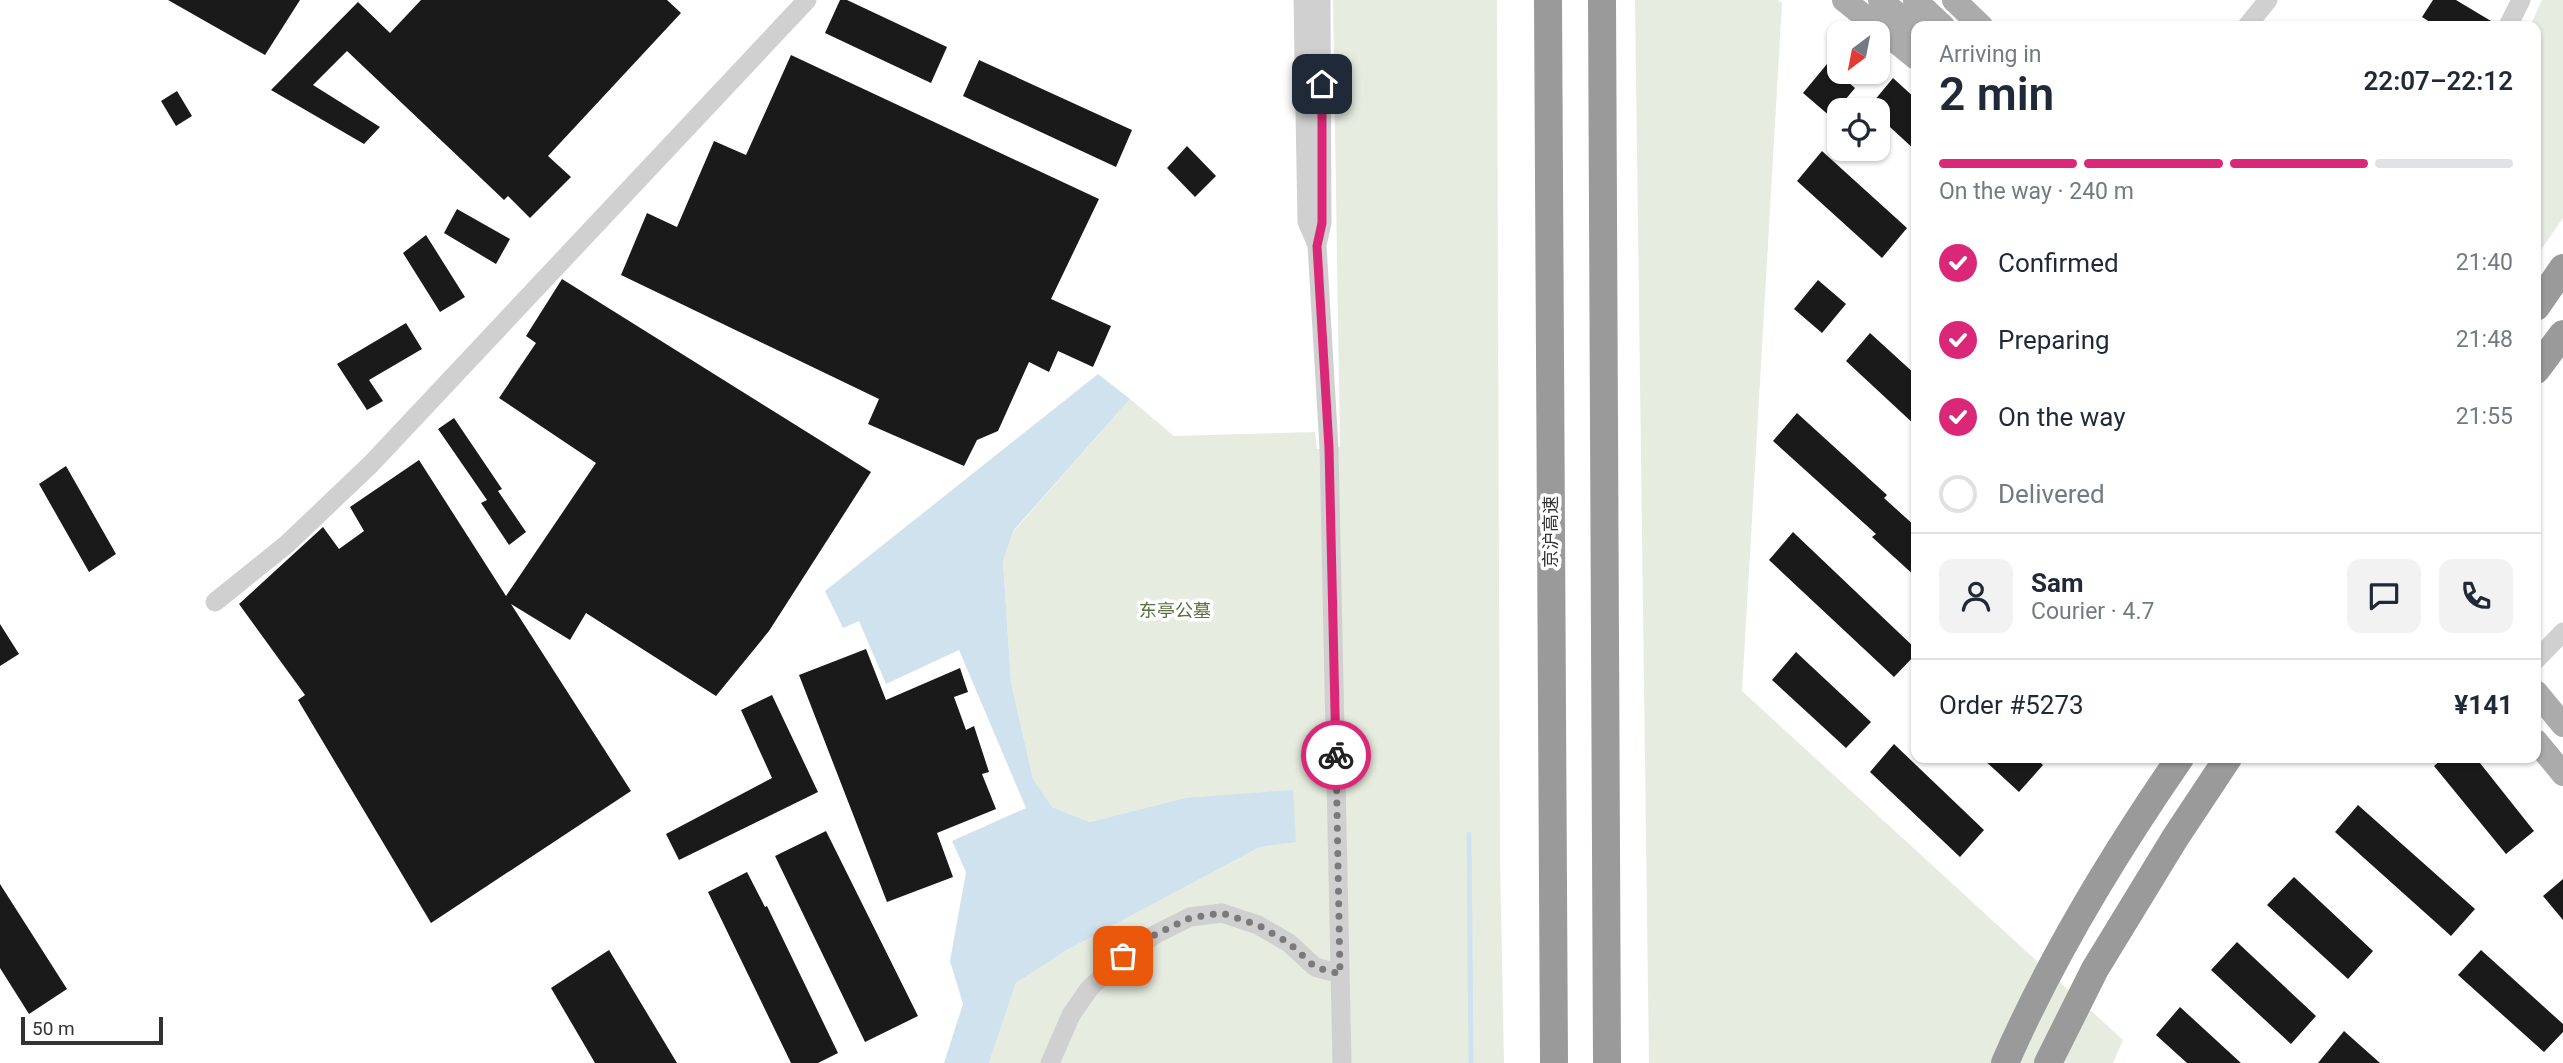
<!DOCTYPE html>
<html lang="en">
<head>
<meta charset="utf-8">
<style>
	body { margin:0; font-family:Roboto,"Noto Sans SC",sans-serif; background:#f2f2f3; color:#1f2937; height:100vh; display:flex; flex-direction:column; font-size:26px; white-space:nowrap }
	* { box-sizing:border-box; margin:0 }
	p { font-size:23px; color:#747a83 }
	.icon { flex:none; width:38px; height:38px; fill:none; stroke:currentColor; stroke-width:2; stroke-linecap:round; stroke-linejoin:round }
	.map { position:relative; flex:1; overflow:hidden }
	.panel { position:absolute; left:1911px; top:21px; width:630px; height:742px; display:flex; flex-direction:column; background:#fff; border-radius:14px; box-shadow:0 2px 5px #0004 }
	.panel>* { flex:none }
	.needle { width:46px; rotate:212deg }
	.buttons { position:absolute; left:1827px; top:21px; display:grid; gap:14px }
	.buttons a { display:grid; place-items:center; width:63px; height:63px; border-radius:14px; background:#fff; box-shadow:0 2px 5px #0004; font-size:35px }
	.scale { position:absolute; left:21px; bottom:18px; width:142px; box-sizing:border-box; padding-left:7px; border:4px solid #333; border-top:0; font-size:19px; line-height:24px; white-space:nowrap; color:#333; -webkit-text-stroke:5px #fff; paint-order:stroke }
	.pin { position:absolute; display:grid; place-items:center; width:60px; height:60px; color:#fff; margin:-30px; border-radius:14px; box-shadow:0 4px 10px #0006 }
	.courier { position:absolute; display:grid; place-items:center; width:70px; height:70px; margin:-35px; border:5px solid #db2777; border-radius:50%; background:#fff; color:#222; box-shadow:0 2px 9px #0007 }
	.overview em { font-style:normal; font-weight:600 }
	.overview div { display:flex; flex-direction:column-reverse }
	.overview { display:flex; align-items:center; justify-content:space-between; height:119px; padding:0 28px }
	h1 { font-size:46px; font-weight:600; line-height:52px }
	.bar { display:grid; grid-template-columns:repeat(4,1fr); gap:10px 7px; align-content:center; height:84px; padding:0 28px }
	.bar i { height:9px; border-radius:5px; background:#e0e1e3 }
	.bar .on { background:#db2777 }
	.bar p { grid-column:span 4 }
	.line { display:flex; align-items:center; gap:18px; padding:0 28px; border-top:2px solid #e0e1e3 }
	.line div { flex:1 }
	.round { display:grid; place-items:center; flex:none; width:74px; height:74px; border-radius:14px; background:#f2f2f3 }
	ol { padding:0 28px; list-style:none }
	li { display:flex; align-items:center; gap:21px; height:77px }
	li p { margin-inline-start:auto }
	li .icon { padding:7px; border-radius:50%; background:#db2777; color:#fff; stroke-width:4 }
	li:last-child { color:#747a83 }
	li i { width:38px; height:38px; border:4px solid #e0e1e3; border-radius:50% }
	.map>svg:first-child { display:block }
	.green { fill:#e6ecdf }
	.water { fill:#cfe2ee }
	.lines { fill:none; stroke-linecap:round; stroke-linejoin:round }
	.stream { stroke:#cfe2ee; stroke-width:5 }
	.building { fill:#1a1a1a }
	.minor { stroke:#d0d0d0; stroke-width:19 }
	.major { stroke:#ababab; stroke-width:24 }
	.highway { stroke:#9a9a9a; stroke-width:28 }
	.done { stroke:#7a7a7a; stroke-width:7; stroke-dasharray:0 12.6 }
	.route { stroke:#db2777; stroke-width:9 }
	.labels { text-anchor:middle; stroke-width:7; stroke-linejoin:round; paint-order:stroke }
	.street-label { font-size:18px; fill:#333; stroke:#fff }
	.park-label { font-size:18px; fill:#56703f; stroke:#fff }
</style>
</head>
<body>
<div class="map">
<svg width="2563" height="1063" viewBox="0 0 2563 1063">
	<rect width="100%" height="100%" fill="#fff"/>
	<path class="green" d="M1333,0H1497L1500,859L1504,1063H989L1016,983L1067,950L1260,847L1296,841L1185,798L1090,822L1052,807L1033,779L1011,682L1003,561L1014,531L1130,399L1174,436L1315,432L1317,449L1340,447Z
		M1635,0H1778L1782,3L1742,691L2123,1040L2113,1063H1649Z
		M2542,0H2563V218L2536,257V26H2530Z"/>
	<path class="water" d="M1098,374L1130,399L1014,530L1003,561L1011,682L1033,779L1052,807L1090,822L1185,798L1293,790L1296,842L1260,847L1067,950L1016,983L989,1063H944L963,1004L950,961L966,872L952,841L1026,808L959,650L886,684L859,621L843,628L825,591Z"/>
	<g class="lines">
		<path class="stream" d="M1469,834L1471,1063"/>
	</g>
	<path class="building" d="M168,0H300L265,55Z
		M421,0H667L681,13L548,156L571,177L530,218L508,196L504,200L347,51L313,85L380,127L364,144L271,90L358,2L390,33Z
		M840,0H847L947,47L931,83L825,33Z
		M2433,0H2456L2496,24V26H2436L2422,17Z
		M791,55L1099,199L1051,299L1111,326L1093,367L1058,351L1049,372L1029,362L998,431L977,440L964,466L868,424L879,399L621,275L647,213L677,227L714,141L746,155Z
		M979,60L1132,130L1116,167L963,96Z
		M1827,64L1855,88L1831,117L1803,93Z
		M1893,78L1916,99V151L1878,116V110L1869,107Z
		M177,91L192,116L176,126L161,101Z
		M1187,146L1216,176L1195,197L1167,168Z
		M1822,151L1907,228L1882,258L1797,181Z
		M457,209L510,239L496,264L444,233Z
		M426,235L465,297L440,312L403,253Z
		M562,279L871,472L769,631L716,696L586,613L570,640L511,604L631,791L431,923L298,700L305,695L239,604L323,527L339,549L364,531L350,507L419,460L506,596L596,463L499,398L536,343L526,336Z
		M1818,280L1846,304L1822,333L1794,309Z
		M406,323L422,349L369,380L383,401L367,410L337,364Z
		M1870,333L1916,375V426L1846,361Z
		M1797,413L1887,495L1884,498L1916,527V577L1872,537L1876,534L1773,441Z
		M454,418L502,489L498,491L526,532L509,545L481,503L487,500L438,429Z
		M66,466L116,554L89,572L39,484Z
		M1793,532L1916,649V654L1894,677L1769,560Z
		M0,624L19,654L0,666Z
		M866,649L886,700L960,668L968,692L954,697L966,730L974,726L989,772L982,774L996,809L937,833L953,877L887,902L799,675Z
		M1796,652L1871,722L1846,748L1772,680Z
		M772,695L818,792L679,860L666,834L772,778L741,710Z
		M1894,744L1984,830L1960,857L1870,772Z
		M1982,758H2035L2043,765L2019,792Z
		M2443,758H2476L2534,831L2506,854L2434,766Z
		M2358,805L2475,909L2451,936L2335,832Z
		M826,831L918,1016L865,1042L775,856Z
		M747,872L765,907L767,906L838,1053L818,1063H791L708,892Z
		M2294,877L2373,951L2348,979L2267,905Z
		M2563,879V920L2543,896Z
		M0,884L67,989L29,1014L0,968Z
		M2237,942L2316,1016L2291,1044L2211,970Z
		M609,950L677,1063H595L551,988Z
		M2481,950L2563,1024V1032L2544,1052L2458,975Z
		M2180,1007L2241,1063H2187L2156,1035Z
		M2344,1031L2380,1063H2318Z"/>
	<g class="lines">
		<path class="minor" d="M1303,0L1307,222L1317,245
			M1321,0L1322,223L1317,245L1329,448L1342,1063
			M2247,26L2268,0
			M2508,26L2521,0
			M215,602L287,544L371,464L807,0
			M2536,660L2563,632
			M1050,1063L1071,1015L1089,989L1123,956L1156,934L1190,917L1222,913L1258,925L1289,943L1315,967L1340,974"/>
		<path class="major" d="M1844,0L1916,58
			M1880,0L1916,29
			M1915,0L1943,26
			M1954,0L1981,26
			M2536,692L2563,725
			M2536,741L2563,774"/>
		<path class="highway" d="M1548,0L1554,1063
			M1602,0L1607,1063
			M2536,307L2563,268
			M2536,370L2563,334
			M2005,1063C2052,955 2113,855 2180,758
			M2048,1063L2095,969L2175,838L2228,758"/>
	</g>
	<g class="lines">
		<path class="done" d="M1123,956L1156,934L1190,918L1222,913L1258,925L1289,943L1315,967L1340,974L1336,755"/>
		<path class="route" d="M1322,84V223L1317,246L1329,448L1336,755"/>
	</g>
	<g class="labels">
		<g class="street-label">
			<text transform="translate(1551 532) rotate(-90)" y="6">京沪高速</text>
		</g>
		<g class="park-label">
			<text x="1175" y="617">东亭公墓</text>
		</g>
	</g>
</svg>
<div class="buttons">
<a><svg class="needle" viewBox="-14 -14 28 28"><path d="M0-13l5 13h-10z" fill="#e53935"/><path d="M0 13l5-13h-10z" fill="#747a83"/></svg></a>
<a><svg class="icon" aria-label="locate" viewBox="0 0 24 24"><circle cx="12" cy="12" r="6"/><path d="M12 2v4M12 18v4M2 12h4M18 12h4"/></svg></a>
</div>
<div class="scale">50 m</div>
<div class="pin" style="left:1123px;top:956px;background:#ea580c"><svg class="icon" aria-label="bag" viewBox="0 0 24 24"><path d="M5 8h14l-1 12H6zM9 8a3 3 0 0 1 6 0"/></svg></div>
<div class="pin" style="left:1322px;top:84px;background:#1f2937"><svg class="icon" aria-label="home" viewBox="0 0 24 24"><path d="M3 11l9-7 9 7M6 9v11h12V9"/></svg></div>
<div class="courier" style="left:1336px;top:755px"><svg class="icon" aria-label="bike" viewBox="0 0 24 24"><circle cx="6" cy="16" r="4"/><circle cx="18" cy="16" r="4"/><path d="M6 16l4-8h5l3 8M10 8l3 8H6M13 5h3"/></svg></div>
<section class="panel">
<div class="overview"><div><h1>2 min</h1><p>Arriving in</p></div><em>22:07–22:12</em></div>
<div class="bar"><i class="on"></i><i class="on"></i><i class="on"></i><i></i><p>On the way · 240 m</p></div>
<ol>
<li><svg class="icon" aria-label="check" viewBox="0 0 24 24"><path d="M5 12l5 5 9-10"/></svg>Confirmed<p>21:40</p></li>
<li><svg class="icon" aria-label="check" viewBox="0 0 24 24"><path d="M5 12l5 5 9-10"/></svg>Preparing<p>21:48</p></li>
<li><svg class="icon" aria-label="check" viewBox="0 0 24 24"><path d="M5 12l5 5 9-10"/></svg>On the way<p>21:55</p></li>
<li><i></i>Delivered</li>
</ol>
<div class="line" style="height:126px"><a class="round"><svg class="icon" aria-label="person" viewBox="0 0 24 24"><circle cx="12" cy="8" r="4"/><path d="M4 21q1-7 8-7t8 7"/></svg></a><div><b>Sam</b><p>Courier · 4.7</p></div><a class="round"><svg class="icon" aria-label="chat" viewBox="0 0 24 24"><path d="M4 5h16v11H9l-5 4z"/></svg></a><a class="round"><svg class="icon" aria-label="phone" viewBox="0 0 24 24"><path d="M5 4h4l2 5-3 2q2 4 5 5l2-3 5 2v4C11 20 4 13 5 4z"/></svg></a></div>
<div class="line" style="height:91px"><div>Order #5273</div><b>¥141</b></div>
</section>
</div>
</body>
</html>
